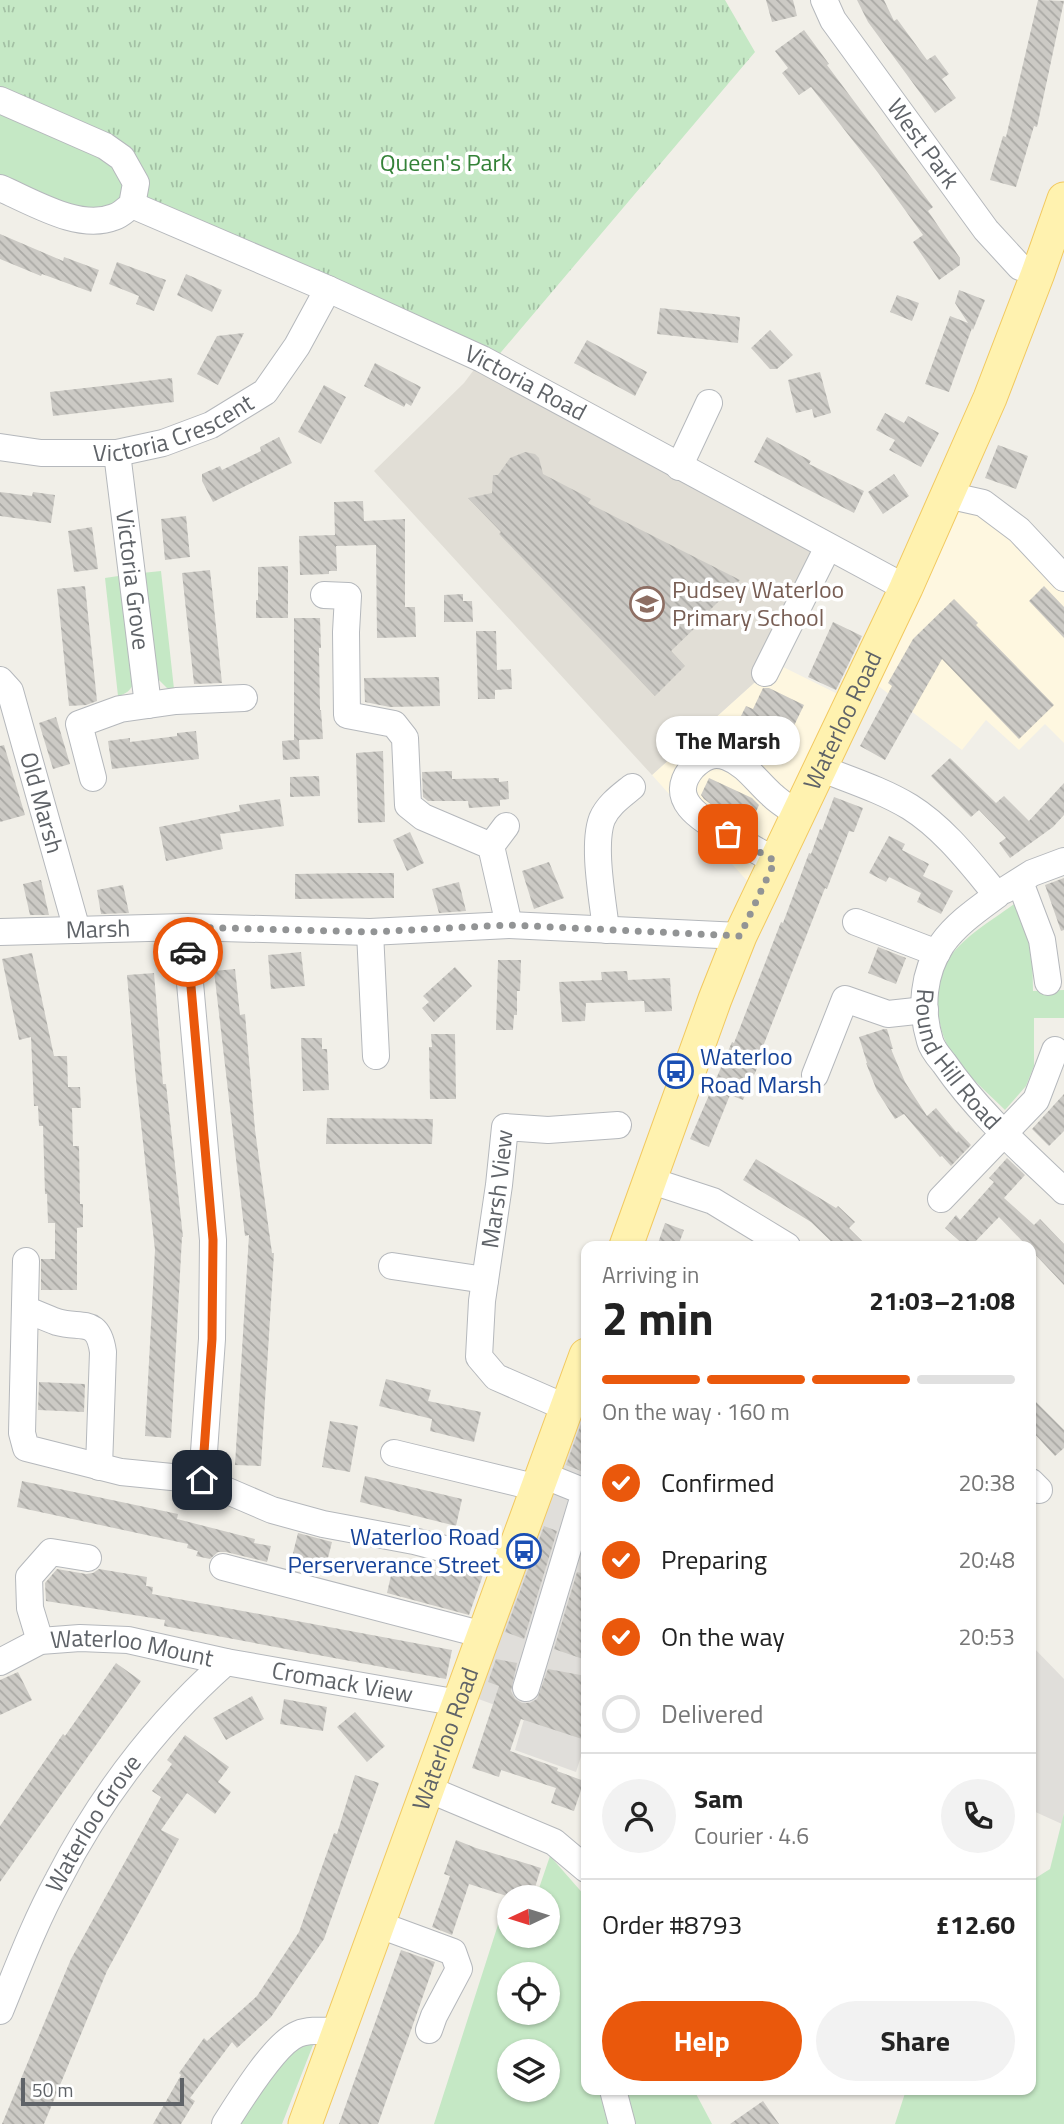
<!DOCTYPE html>
<html lang="en">
<head>
<meta charset="utf-8">
<style>
	body { margin:0; font-family:"Titillium Web",sans-serif; background:#f2f2f2; color:#222; height:100vh; display:flex; flex-direction:column; font-size:26px; white-space:nowrap }
	* { box-sizing:border-box; margin:0 }
	p { font-size:23px; color:#767676 }
	.icon { flex:none; width:38px; height:38px; fill:none; stroke:currentColor; stroke-width:2; stroke-linecap:round; stroke-linejoin:round }
	.map { position:relative; flex:1; overflow:hidden }
	.details { position:absolute; left:581px; top:1241px; width:455px; height:854px; display:flex; flex-direction:column; background:#fff; border-radius:14px; box-shadow:0 2px 5px #0004 }
	.details>* { flex:none }
	.needle { width:46px; rotate:266deg }
	.buttons { position:absolute; left:497px; top:1885px; display:grid; gap:14px }
	.buttons a { display:grid; place-items:center; width:63px; height:63px; border-radius:50%; background:#fff; box-shadow:0 2px 5px #0004; font-size:35px }
	.scale { position:absolute; left:21px; bottom:18px; width:163px; box-sizing:border-box; padding-left:7px; border:4px solid #5f6368; border-top:0; font-size:19px; line-height:24px; white-space:nowrap; color:#5f6368; -webkit-text-stroke:5px #fff; paint-order:stroke }
	.pin { position:absolute; display:grid; place-items:center; width:60px; height:60px; color:#fff; margin:-30px; border-radius:14px; box-shadow:0 4px 10px #0006 }
	.courier { position:absolute; display:grid; place-items:center; width:70px; height:70px; margin:-35px; border:5px solid #ea580c; border-radius:50%; background:#fff; color:#222; box-shadow:0 2px 9px #0007 }
	.bubble { position:absolute; height:49px; border-radius:24px; background:#fff; box-shadow:0 2px 5px #0004; font-size:23px; font-weight:700; line-height:49px; text-align:center }
	.head em { font-style:normal; font-weight:700 }
	.head div { display:flex; flex-direction:column-reverse }
	.head { display:flex; align-items:center; justify-content:space-between; height:119px; padding:0 21px }
	h1 { font-size:46px; font-weight:700; line-height:52px }
	.bar { display:grid; grid-template-columns:repeat(4,1fr); gap:10px 7px; align-content:center; height:84px; padding:0 21px }
	.bar i { height:9px; border-radius:5px; background:#e0e0e0 }
	.bar .active { background:#ea580c }
	.bar p { grid-column:span 4 }
	.line { display:flex; align-items:center; gap:18px; padding:0 21px; border-top:2px solid #e0e0e0 }
	.line div { flex:1 }
	.round { display:grid; place-items:center; flex:none; width:74px; height:74px; border-radius:37px; background:#f2f2f2 }
	ol { padding:0 21px; list-style:none }
	li { display:flex; align-items:center; gap:21px; height:77px }
	li p { margin-inline-start:auto }
	li .icon { padding:7px; border-radius:50%; background:#ea580c; color:#fff; stroke-width:4 }
	li:last-child { color:#767676 }
	li i { width:38px; height:38px; border:4px solid #e0e0e0; border-radius:50% }
	.primary-button { display:flex; gap:14px; margin-top:auto; padding:14px 21px }
	.primary-button a { flex:1; height:80px; border-radius:42px; background:#ea580c; color:#fff; font-size:28px; font-weight:700; line-height:80px; text-align:center }
	.primary-button a+a { background:#f2f2f2; color:#222 }
	.map>svg:first-child { display:block }
	.commercial { fill:#fef7e0 }
	.industrial { fill:#e0deda }
	.education { fill:#e1ded6 }
	.grass { fill:#c5e8c5; fill-rule:evenodd }
	.park { fill:url(#park-tufts) }
	.building { fill:url(#building-back-hatch) }
	.lines { fill:none; stroke-linecap:round; stroke-linejoin:round }
	.minor-casing { stroke:#b5b8bc; stroke-width:28 }
	.major-casing { stroke:#f2c960; stroke-width:35 }
	.minor { stroke:#fff; stroke-width:26 }
	.major { stroke:#fff2af; stroke-width:33 }
	.done { stroke:#929495; stroke-width:7; stroke-dasharray:0 12.6 }
	.route { stroke:#ea580c; stroke-width:9 }
	.labels { text-anchor:middle; stroke-width:7; stroke-linejoin:round; paint-order:stroke }
	.street-label { font-size:24px; fill:#5f6368; stroke:#fff }
	.park-label { font-size:24px; fill:#348238; stroke:#fff }
	.education-label { font-size:24px; fill:#785e54; stroke:#fff; text-anchor:start }
	.transit-label { font-size:24px; fill:#164399; stroke:#fff; text-anchor:start }
</style>
</head>
<body>
<div class="map">
<svg width="1064" height="2124" viewBox="0 0 1064 2124">
	<defs>
		<pattern id="park-tufts" width="24" height="20" patternUnits="userSpaceOnUse" patternTransform="scale(1.75)"><rect width="24" height="20" fill="#c5e8c5"/><path d="M3 7l-1-3M5 7V3M7 7l1-3M15 17l-1-3M17 17v-4M19 17l1-3" fill="none" stroke="#a3c0a4"/></pattern>
		<pattern id="building-back-hatch" width="6" height="6" patternUnits="userSpaceOnUse" patternTransform="scale(1.75)"><rect width="6" height="6" fill="#cccac5"/><path d="M-1 5l2 2M0 0l6 6M5-1l2 2" fill="none" stroke="#a9a8a4"/></pattern>
	</defs>
	<rect width="100%" height="100%" fill="#f1efe8"/>
	<path class="commercial" d="M947,495L983,503L1064,578V743L1045,724L1019,750L986,720L962,750L864,675Z
		M771,661L852,701L759,894L652,775L765,673Z"/>
	<path class="industrial" d="M586,1355V1741L576,1772L515,1750L525,1716L462,1693Z
		M1031,1645L1064,1679V1812L1062,1824L1031,1810Z"/>
	<path class="education" d="M482,359L828,547L765,673L652,775L374,471L464,383Z"/>
	<path class="grass" d="M0,100L105,146L136,183L117,217L0,188Z
		M161,571L174,689L167,688L156,677L142,573Z
		M125,575L134,683C130,690 127,694 118,696L105,578Z
		M1017,902L1032,944L1033,991L1064,990V1018H1034V1066L1026,1086L1005,1110C989,1094 970,1078 956,1060C935,1032 931,987 950,957C964,936 997,917 1017,902Z
		M1064,1813V2124H895L906,2090H1031V1881L1050,1869Z
		M550,1856L586,1897V2090H613L622,2124H434L505,1903L509,1904V1936H548V1897H536ZM509,1974H548V2012H509ZM509,2051H548V2090H509Z
		M315,2040L282,2124H237L290,2052Z
		M626,2090H694L712,2124H635Z"/>
	<path class="park" d="M0,0H725L755,52L491,364L132,205L122,158L0,100Z"/>
	<path class="building" d="M766,0H793L797,16L772,22Z
		M857,0H884L894,21L897,19L927,60L935,55L949,74L942,79L956,98L935,113L868,22Z
		M1038,0L1064,1L1037,127L1034,126L1016,187L990,180L1003,136L1006,137Z
		M804,30L829,64L827,65L933,207L928,211L960,258V265L939,280L913,242L923,235L879,174L811,87L799,95L782,73L788,68L775,51Z
		M0,234L63,261L64,257L99,270L91,292L42,274L41,276L0,259Z
		M117,262L166,280L154,311L136,304L139,296L109,284Z
		M186,274L222,290L212,312L177,295Z
		M959,290L985,300L973,330L972,328L949,392L925,384L950,316L968,323L955,303Z
		M897,295L919,303L912,321L890,312Z
		M660,308L740,317L738,343L657,334Z
		M770,330L793,355L777,369H770L751,348Z
		M244,333L218,385L197,374L217,336Z
		M587,340L647,372L635,396L574,363Z
		M375,363L421,387L411,406L406,403L404,407L364,386Z
		M820,372L831,413L814,418L812,409L796,413L788,380Z
		M172,378L174,402L53,416L50,392Z
		M324,385L346,397L321,444L298,432Z
		M885,413L904,423L908,416L939,433L921,467L889,450L895,440L876,430Z
		M279,437L292,463L213,502L202,481V474L220,466L222,470L261,451L260,447Z
		M767,437L811,461L809,464L864,491L854,513L754,462Z
		M998,445L1028,456L1016,489L985,478Z
		M525,452L535,454L539,458L543,474L591,499L588,503L740,580L697,623L699,624L671,651L685,666L655,696L499,534L501,532L468,498L492,493L493,475H498L510,458Z
		M894,474L909,496L883,514L868,492Z
		M0,492L32,496L33,492L55,495L51,523L0,516Z
		M363,501L364,521L405,519V607H415L416,637L377,638L376,545L336,546L337,571H329V574L300,575L299,536L335,535L334,502Z
		M186,516L190,557L165,560L161,519Z
		M92,527L98,569L74,572L68,531Z
		M288,566V618H256V600H258V567Z
		M210,570L222,683L194,684L182,573Z
		M85,586L97,701L86,705L69,706L57,589Z
		M1044,586L1064,607V638L1029,601Z
		M463,594V601H472L473,622H444V595Z
		M954,599L978,623L976,625L1054,705L1019,739L942,659L885,760L860,746L892,686L888,683L913,639Z
		M294,618H320L321,648H319L320,710H321L323,739L299,740L300,759L283,760L282,741L294,740Z
		M833,622L862,636L836,690L808,677Z
		M476,631H496L497,670L511,669L512,689L495,690V699H478Z
		M439,677L440,706L390,707L365,702L364,678Z
		M763,688H769L804,705L791,732L778,726L760,761L732,734L746,706L753,709Z
		M56,717L70,764L53,769L39,723Z
		M196,731L199,759L112,769L108,741L130,738V742L177,736V733Z
		M4,745L25,815L0,822V746Z
		M383,751L385,822L358,823L356,753Z
		M950,758L996,803L1004,796L1029,821L1064,783V815L1053,827L1010,858L999,843L1006,838L979,810L971,817L931,776Z
		M452,771V779L499,778V782L508,781L509,799L500,800V806L469,808L468,801H428L423,797L422,772Z
		M319,776L320,796L290,797V777Z
		M709,778L752,798L759,805L749,828L720,811L704,799L701,795Z
		M834,797L863,808L854,832L849,831L827,889L825,888L760,1054L763,1055L743,1100L730,1095L709,1147L690,1139L732,1042L734,1043L781,922L783,923L809,853L811,854L820,829L822,830Z
		M280,799L284,826L220,834L223,849L166,861L159,827L240,811L239,805Z
		M410,832L424,863L407,871L393,840Z
		M889,836L905,844L902,850L929,864L923,876L953,891L941,914L917,902L921,893L889,877L886,882L869,873Z
		M549,862L564,898L534,909L522,871Z
		M355,873H394V898L295,899V874Z
		M1064,878V930L1061,931L1045,885Z
		M41,880L49,915H30L23,884Z
		M459,882L466,911L439,913L432,889Z
		M123,885L129,913L101,914L97,890Z
		M878,947L906,958L896,984L868,973Z
		M301,952L305,986L271,989L268,955Z
		M32,953L54,1056H67L68,1087H80L81,1108H72L73,1146H79L80,1204H83V1227L77,1228V1290H41V1259H55V1223H48L47,1194H45L43,1126H39L38,1106H34L31,1037L19,1040L2,959Z
		M498,960H521L520,991H517V1015H514L513,1030H496Z
		M455,967L472,986L434,1022L422,1008L429,1002L423,996Z
		M235,969L240,1015L245,1014L255,1130L272,1253H274L261,1466L235,1465L249,1235L245,1236L214,971Z
		M627,971L628,980L670,978L672,1011L645,1012L644,1001L586,1003L585,1021L562,1022L559,982L602,980L601,972Z
		M154,973L163,1084H166L183,1237H182L171,1438L145,1436L155,1250L135,1070L127,975Z
		M884,1029H887L893,1049H891L905,1082L927,1116L936,1108L957,1133L958,1131L971,1145L951,1166L942,1156L940,1157L904,1114L895,1119L877,1091L866,1063H867L859,1037Z
		M431,1034H455L456,1099H430L429,1047H432Z
		M301,1038H322V1049H327L329,1090L303,1091Z
		M1064,1094V1131L1049,1146L1032,1129Z
		M327,1118L433,1119L432,1144H326Z
		M1007,1158L1025,1175L1004,1198L1034,1225L1040,1219L1064,1244V1285L1031,1250V1246H1027L999,1217L971,1246H965L945,1228L956,1215L960,1220L978,1200L994,1182L989,1178Z
		M756,1159L836,1208L838,1206L855,1222L849,1228L867,1246H836L811,1222L743,1180Z
		M665,1223L684,1230L678,1246H657Z
		M386,1379L431,1390L428,1401L481,1412L474,1442L430,1431L432,1419L379,1406Z
		M39,1382L85,1384L84,1412L38,1410Z
		M1031,1397L1064,1430V1448L1055,1456L1031,1430Z
		M586,1410V1473L566,1465Z
		M330,1421L358,1426L350,1472L322,1467Z
		M365,1476L462,1499L456,1526L360,1502Z
		M22,1481L178,1514L177,1519L255,1539L254,1543L271,1546L267,1562L226,1552H218L210,1559L196,1556L198,1551L187,1548L188,1544L17,1507Z
		M544,1526L557,1531L524,1639L505,1632Z
		M298,1533L332,1542L324,1574L290,1565Z
		M394,1562L448,1575L451,1567L483,1575L469,1615L387,1593Z
		M57,1569L86,1574L93,1573L99,1569L147,1577L146,1586L153,1587L152,1594L452,1650L446,1679L164,1626L165,1620L46,1601L45,1583Z
		M577,1572L586,1574V1660L554,1649Z
		M496,1659L517,1663L511,1691L515,1699L522,1703H530L537,1699L548,1669L586,1676V1724L582,1739L521,1719L510,1751L558,1768L557,1771L584,1781L574,1811L551,1803L556,1788L501,1770L499,1777L472,1768L499,1686L488,1682Z
		M116,1663L141,1681L0,1882V1826L63,1734L65,1736Z
		M18,1672L32,1700L0,1715V1680Z
		M252,1696L264,1719L226,1740L213,1718Z
		M284,1699L327,1707L323,1731L280,1724Z
		M355,1712L385,1746L367,1762L337,1727Z
		M185,1735L229,1767L218,1782L231,1792L215,1814L187,1793L161,1830L179,1839L107,1971L44,2124H2L71,1959L161,1797L152,1791L172,1764L167,1760Z
		M355,1775L379,1783L324,1939L271,2017L237,2048L232,2042L190,2098L195,2101L181,2124H153L181,2075L179,2073L204,2038L207,2041L257,1996L299,1932L334,1833L337,1834Z
		M456,1840L476,1848L541,1868L532,1897H510L469,1884L452,1935L432,1927L450,1876L444,1874Z
		M401,1950L435,1962L378,2124H339Z
		M763,2101L779,2124H730Z"/>
	<g class="lines">
		<g class="minor-casing">
			<g id="minor">
				<path id="s1" d="M824,0L833,20L986,230L1020,267L1038,273"/>
				<path d="M0,100L105,146L122,158L136,183L132,205C126,209 121,215 114,217C79,231 33,202 0,188"/>
				<path id="s2" d="M132,205L328,289L482,359L906,588"/>
				<path id="s3" d="M0,447L41,453H117L163,443L211,425L265,392L297,346L328,289"/>
				<path id="s4" d="M117,453L148,705"/>
				<path d="M679,467L709,403"/>
				<path d="M947,495L983,503L1019,530L1064,578"/>
				<path d="M324,595L348,596L346,632L347,715L394,724L405,738L408,805L423,817L491,846L509,925"/>
				<path d="M765,673L828,547"/>
				<path id="s5" d="M0,680L10,691L77,930"/>
				<path id="s6" d="M820,768C850,780 882,790 910,807C945,829 971,864 997,895C978,909 956,924 942,944C923,973 920,1008 930,1041C932,1049 939,1057 944,1063C977,1111 1022,1151 1064,1191"/>
				<path d="M93,778L79,724L120,709L176,701L244,698"/>
				<path d="M491,846L506,826"/>
				<path d="M775,861C761,853 747,845 733,837C707,822 663,802 693,767C703,757 713,752 727,757C746,764 757,782 772,795C779,802 789,808 798,814"/>
				<path d="M1020,882L1042,940L1048,982"/>
				<path d="M1005,890L1032,873L1064,861"/>
				<path d="M856,922L937,953"/>
				<path d="M185,927L213,1240L212,1339L202,1480"/>
				<path d="M606,930C603,901 592,846 602,819C608,805 621,796 632,787"/>
				<path id="s7" d="M0,932L185,927L370,932L509,925L740,936"/>
				<path d="M370,932L376,1056"/>
				<path d="M815,1075L845,999L888,1014L925,1010"/>
				<path d="M649,1180L713,1201L787,1246"/>
				<path d="M941,1199L1036,1100L1055,1050"/>
				<path d="M26,1261L22,1433L26,1448L121,1472L202,1480L272,1510L323,1524L414,1541L510,1566"/>
				<path d="M392,1266L485,1280"/>
				<path d="M25,1309C35,1313 46,1318 57,1322C82,1329 98,1317 103,1352L99,1467"/>
				<path id="s8" d="M567,1408L496,1377L479,1357L482,1301L499,1185L505,1127L548,1130L618,1125"/>
				<path d="M394,1453L538,1488"/>
				<path d="M1031,1482L1039,1490"/>
				<path d="M223,1567L484,1635"/>
				<path d="M40,1641L30,1608L29,1577L51,1552L88,1558"/>
				<path id="s9" d="M0,1662L40,1641L80,1638L128,1640L226,1662L459,1703"/>
				<path d="M526,1688L585,1492L543,1475"/>
				<path d="M428,1789L554,1842L586,1869"/>
				<path d="M377,1924L453,1952L459,1969L434,2016L429,2030"/>
				<path id="s10" d="M0,2011C18,1967 35,1922 58,1880C100,1798 157,1723 226,1662"/>
				<path d="M613,2090L622,2124"/>
				<path d="M225,2124C239,2102 275,2043 298,2034C310,2029 325,2031 337,2031"/>
			</g>
		</g>
		<g class="major-casing">
			<g id="major">
				<path id="s11" d="M626,1246L715,999L740,936L906,588L990,398L1038,273L1064,199"/>
				<path id="s12" d="M305,2124L586,1355"/>
			</g>
		</g>
		<use href="#minor" class="minor"/>
		<use href="#major" class="major"/>
	</g>
	<g class="lines">
		<path class="done" d="M188,952L185,927L370,932L509,925L740,936L775,861L728,834"/>
		<path class="route" d="M188,952L213,1240L212,1339L202,1480"/>
	</g>
	<defs>
		<g id="school-ring" transform="scale(1.75)"><circle r="9.5" fill="#fff" stroke="#8d6e63" stroke-width="1.5"/><path d="M0-5L7-2L0 1L-7-2ZM-4 1L0 2.5L4 1V4Q0 6-4 4Z" fill="#8d6e63"/></g>
		<g id="bus-ring" transform="scale(1.75)"><circle r="9.5" fill="#fff" stroke="#1a4fb4" stroke-width="1.5"/><path d="M-5-6H5V4H4V6H2V4H-2V6H-4V4H-5ZM-3.5-4V0h7V-4ZM-3.5 1.2v1.5H-2V1.2ZM2 1.2v1.5H3.5V1.2Z" fill="#1a4fb4"/></g>
	</defs>
	<g fill-rule="evenodd">
		<use href="#school-ring" x="647" y="604"/>
		<use href="#bus-ring" x="676" y="1071"/>
		<use href="#bus-ring" x="524" y="1551"/>
	</g>
	<g class="labels">
		<g class="street-label">
			<text dy="8" stroke="none"><textPath href="#s1" startOffset="175">West Park</textPath></text>
			<text dy="8" stroke="none"><textPath href="#s2" startOffset="432">Victoria Road</textPath></text>
			<text dy="8" stroke="none"><textPath href="#s3" startOffset="178">Victoria Crescent</textPath></text>
			<text dy="8" stroke="none"><textPath href="#s4" startOffset="128">Victoria Grove</textPath></text>
			<text dy="8" stroke="none"><textPath href="#s11" startOffset="569">Waterloo Road</textPath></text>
			<text dy="8" stroke="none"><textPath href="#s5" startOffset="131">Old Marsh</textPath></text>
			<text dy="8" stroke="none"><textPath href="#s7" startOffset="98">Marsh</textPath></text>
			<text dy="8" stroke="none"><textPath href="#s6" startOffset="425">Round Hill Road</textPath></text>
			<text dy="8" stroke="none"><textPath href="#s8" startOffset="273">Marsh View</textPath></text>
			<text dy="8" stroke="none"><textPath href="#s9" startOffset="138">Waterloo Mount</textPath></text>
			<text dy="8" stroke="none"><textPath href="#s9" startOffset="352">Cromack View</textPath></text>
			<text dy="8" stroke="none"><textPath href="#s12" startOffset="410">Waterloo Road</textPath></text>
			<text dy="8" stroke="none"><textPath href="#s10" startOffset="210">Waterloo Grove</textPath></text>
		</g>
		<g class="park-label">
			<text x="446" y="171">Queen's Park</text>
		</g>
		<g class="education-label">
			<text x="672" y="598">Pudsey Waterloo<tspan x="672" dy="28">Primary School</tspan></text>
		</g>
		<g class="transit-label">
			<text x="700" y="1065">Waterloo<tspan x="700" dy="28">Road Marsh</tspan></text>
			<text x="500" y="1545" text-anchor="end">Waterloo Road<tspan x="500" dy="28">Perserverance Street</tspan></text>
		</g>
	</g>
</svg>
<div class="buttons">
<a><svg class="needle" viewBox="-14 -14 28 28"><path d="M0-13l5 13h-10z" fill="#e53935"/><path d="M0 13l5-13h-10z" fill="#767676"/></svg></a>
<a><svg class="icon" aria-label="locate" viewBox="0 0 24 24"><circle cx="12" cy="12" r="6"/><path d="M12 2v4M12 18v4M2 12h4M18 12h4"/></svg></a>
<a><svg class="icon" aria-label="layers" viewBox="0 0 24 24"><path d="M12 4l9 5-9 5-9-5zM3 14l9 5 9-5"/></svg></a>
</div>
<div class="scale">50 m</div>
<div class="pin" style="left:728px;top:834px;background:#ea580c"><svg class="icon" aria-label="bag" viewBox="0 0 24 24"><path d="M5 8h14l-1 12H6zM9 8a3 3 0 0 1 6 0"/></svg></div>
<div class="pin" style="left:202px;top:1480px;background:#1f2937"><svg class="icon" aria-label="home" viewBox="0 0 24 24"><path d="M3 11l9-7 9 7M6 9v11h12V9"/></svg></div>
<div class="courier" style="left:188px;top:952px"><svg class="icon" aria-label="car" viewBox="0 0 24 24"><path d="M5 17H2v-5l4-1 3-4h7l3 4 3 1v5h-3M9 17h6M6 11h13"/><circle cx="7" cy="17" r="2"/><circle cx="17" cy="17" r="2"/></svg></div>
<div class="bubble" style="left:656px;top:716px;width:144px">The Marsh</div>
<section class="details">
<div class="head"><div><h1>2 min</h1><p>Arriving in</p></div><em>21:03–21:08</em></div>
<div class="bar"><i class="active"></i><i class="active"></i><i class="active"></i><i></i><p>On the way · 160 m</p></div>
<ol>
<li><svg class="icon" aria-label="check" viewBox="0 0 24 24"><path d="M5 12l5 5 9-10"/></svg>Confirmed<p>20:38</p></li>
<li><svg class="icon" aria-label="check" viewBox="0 0 24 24"><path d="M5 12l5 5 9-10"/></svg>Preparing<p>20:48</p></li>
<li><svg class="icon" aria-label="check" viewBox="0 0 24 24"><path d="M5 12l5 5 9-10"/></svg>On the way<p>20:53</p></li>
<li><i></i>Delivered</li>
</ol>
<div class="line" style="height:126px"><a class="round"><svg class="icon" aria-label="person" viewBox="0 0 24 24"><circle cx="12" cy="8" r="4"/><path d="M4 21q1-7 8-7t8 7"/></svg></a><div><b>Sam</b><p>Courier · 4.6</p></div><a class="round"><svg class="icon" aria-label="phone" viewBox="0 0 24 24"><path d="M5 4h4l2 5-3 2q2 4 5 5l2-3 5 2v4C11 20 4 13 5 4z"/></svg></a></div>
<div class="line" style="height:91px"><div>Order #8793</div><b>£12.60</b></div>
<div class="primary-button"><a>Help</a><a>Share</a></div>
</section>
</div>
</body>
</html>
